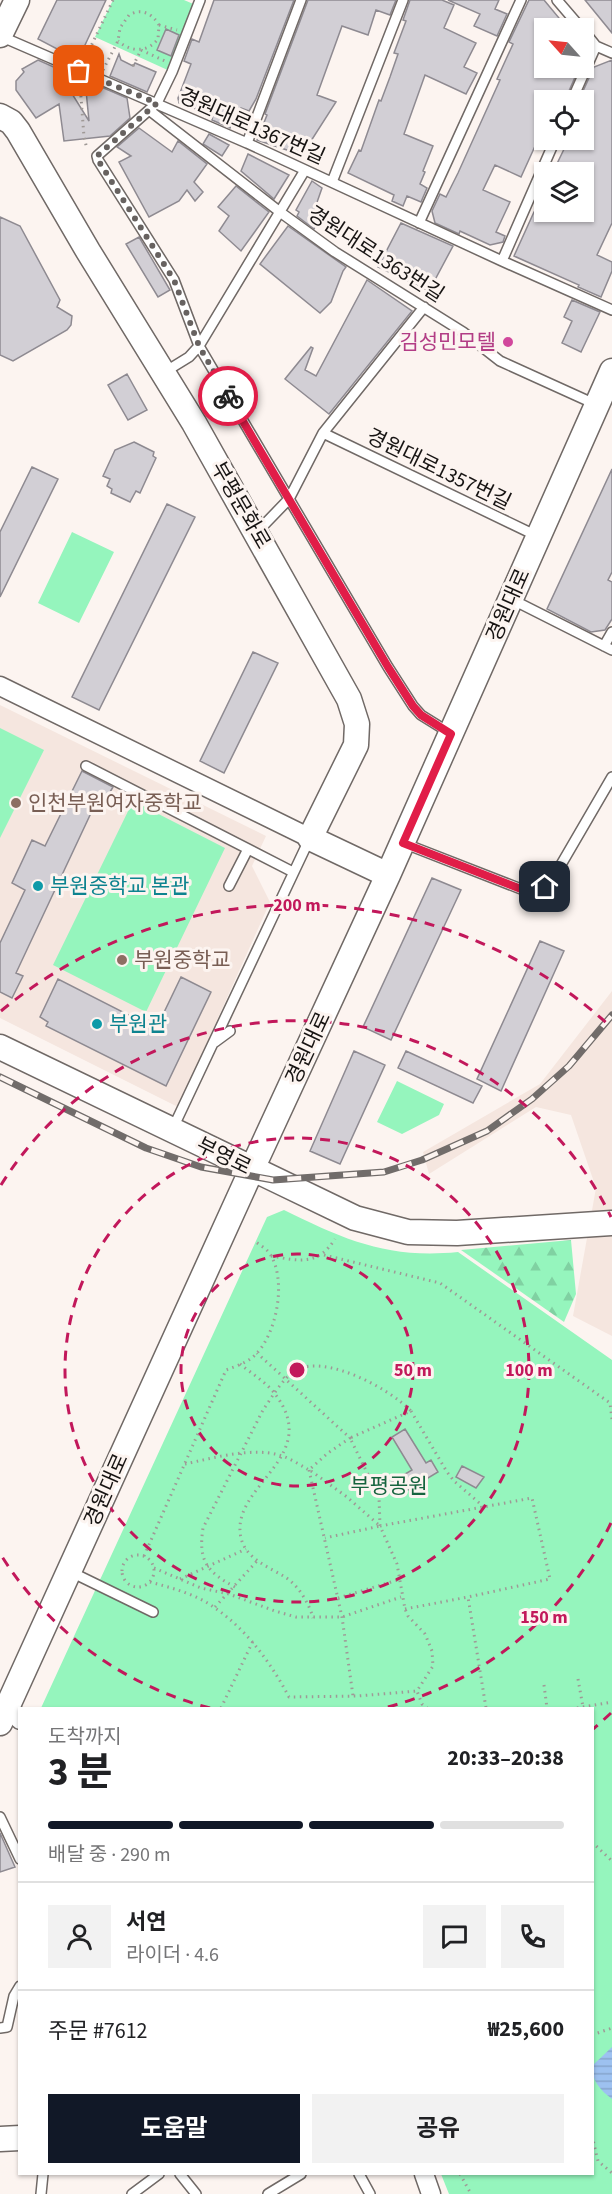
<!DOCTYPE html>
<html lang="ko">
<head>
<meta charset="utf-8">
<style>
	body { margin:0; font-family:"Source Sans 3","Noto Sans KR",sans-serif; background:#f2f2f2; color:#202124; height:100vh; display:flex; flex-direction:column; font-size:22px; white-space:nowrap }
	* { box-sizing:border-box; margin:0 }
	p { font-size:20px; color:#757577 }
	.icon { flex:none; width:33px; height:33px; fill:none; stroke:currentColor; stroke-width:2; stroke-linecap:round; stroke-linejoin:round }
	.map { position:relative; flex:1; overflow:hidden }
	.panel { position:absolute; left:18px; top:1707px; width:576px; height:468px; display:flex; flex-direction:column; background:#fff; border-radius:0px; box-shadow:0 2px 4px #0004 }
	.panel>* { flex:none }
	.needle { width:39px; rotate:297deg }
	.controls { position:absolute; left:534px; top:18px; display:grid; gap:12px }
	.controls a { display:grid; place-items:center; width:60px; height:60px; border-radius:0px; background:#fff; box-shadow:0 2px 4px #0004; font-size:30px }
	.pin { position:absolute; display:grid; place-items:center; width:51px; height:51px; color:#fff; margin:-26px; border-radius:12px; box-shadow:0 3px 9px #0006 }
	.courier { position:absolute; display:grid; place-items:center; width:60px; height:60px; margin:-30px; border:4px solid #e11d48; border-radius:50%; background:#fff; color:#222; box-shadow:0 2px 8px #0007 }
	.summary em { font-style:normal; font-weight:700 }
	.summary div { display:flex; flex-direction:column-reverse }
	.summary { display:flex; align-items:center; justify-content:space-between; height:102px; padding:0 30px }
	h1 { font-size:39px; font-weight:700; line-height:45px }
	.bar { display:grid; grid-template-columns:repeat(4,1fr); gap:9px 6px; align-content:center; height:72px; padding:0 30px }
	.bar i { height:8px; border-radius:4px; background:#e0e0e0 }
	.bar .current { background:#111827 }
	.bar p { grid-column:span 4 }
	.line { display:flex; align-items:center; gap:15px; padding:0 30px; border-top:2px solid #e0e0e0 }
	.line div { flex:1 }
	.round { display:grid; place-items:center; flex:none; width:63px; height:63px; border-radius:0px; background:#f2f2f2 }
	.button { display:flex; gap:12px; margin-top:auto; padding:12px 30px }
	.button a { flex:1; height:69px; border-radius:0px; background:#111827; color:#fff; font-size:24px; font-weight:700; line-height:69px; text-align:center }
	.button a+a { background:#f2f2f2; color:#202124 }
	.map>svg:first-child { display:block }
	.built { fill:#f5e6df }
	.forest { fill:url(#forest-firs) }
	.green { fill:#95f5bd }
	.water { fill:url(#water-rules) }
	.building { fill:#d2cfd5; stroke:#8e8a91; stroke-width:1.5 }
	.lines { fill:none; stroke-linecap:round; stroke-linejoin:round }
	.lane-casing { stroke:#706966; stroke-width:12 }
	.street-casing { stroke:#706966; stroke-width:21 }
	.secondary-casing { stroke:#706966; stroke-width:27 }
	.path { stroke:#9f9996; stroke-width:3; stroke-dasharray:1.5 4.5; stroke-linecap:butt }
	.lane { stroke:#fff; stroke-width:9 }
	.street { stroke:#fff; stroke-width:18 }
	.secondary { stroke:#fff; stroke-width:24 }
	.rail-casing { stroke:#716c6a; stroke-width:7 }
	.rail { stroke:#fcf4f0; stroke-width:4.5; stroke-dasharray:14; stroke-linecap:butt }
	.done { stroke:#676260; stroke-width:6; stroke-dasharray:0 10.8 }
	.route { stroke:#e11d48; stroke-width:8 }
	.ring { fill:none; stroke:#c2185b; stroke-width:3; stroke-dasharray:10 8 }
	.hotel-dot { fill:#d1479c; stroke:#fcf4f0; stroke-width:2 }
	.education-dot { fill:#8d6e63; stroke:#fcf4f0; stroke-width:2 }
	.culture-dot { fill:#0f9aa8; stroke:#fcf4f0; stroke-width:2 }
	.labels { text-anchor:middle; stroke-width:6; stroke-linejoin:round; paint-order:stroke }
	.street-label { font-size:21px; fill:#171413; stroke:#fcf4f0 }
	.hotel-label { font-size:21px; fill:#b23c85; stroke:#fcf4f0; text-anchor:end }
	.education-label { font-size:21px; fill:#785e54; stroke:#fcf4f0; text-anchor:start }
	.culture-label { font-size:21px; fill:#0d838f; stroke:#fcf4f0; text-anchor:start }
	.park-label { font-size:21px; fill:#16643e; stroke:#fcf4f0 }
	.centre { fill:#c2185b; stroke:#fcf4f0; stroke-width:3 }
	.ring-label { font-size:18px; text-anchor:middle; font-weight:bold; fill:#c2185b; stroke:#fcf4f0; stroke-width:6; stroke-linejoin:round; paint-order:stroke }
</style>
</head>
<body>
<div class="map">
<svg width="612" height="2194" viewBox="0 0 612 2194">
	<defs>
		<pattern id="forest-firs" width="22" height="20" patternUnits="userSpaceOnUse" patternTransform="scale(1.5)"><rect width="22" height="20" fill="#95f5bd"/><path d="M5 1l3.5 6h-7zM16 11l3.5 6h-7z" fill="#80d1a2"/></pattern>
		<pattern id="water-rules" width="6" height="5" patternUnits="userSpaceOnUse" patternTransform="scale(1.5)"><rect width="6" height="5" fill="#9dc1f0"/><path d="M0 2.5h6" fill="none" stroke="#86a5cd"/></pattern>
	</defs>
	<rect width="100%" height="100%" fill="#fcf4f0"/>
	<path class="built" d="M0,705L266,836L252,866L270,902L178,1107L0,1018Z
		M612,991V1336L573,1316L596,1188L571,1115L536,1107L429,1174L423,1152L540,1084Z"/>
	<path class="forest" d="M571,1240L576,1294L564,1322L461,1250Z"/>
	<path class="green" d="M113,0H184L198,6L172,72L95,37Z
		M72,532L114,552L79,623L38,603Z
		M0,728L44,750L0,838Z
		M133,801L225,848L146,1012L53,965Z
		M397,1081L444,1104L439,1115L402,1134L377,1122Z
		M284,1210C345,1240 388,1259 458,1252L612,1360V2194H449L441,2174H592V1708H41L267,1217Z"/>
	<path class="water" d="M612,2047V2099C600,2090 592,2081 592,2066Z"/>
	<path class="building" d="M57,0H106L78,60L38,39Z
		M214,0H294L256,99L249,111L241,108L238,117L234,115L230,128L212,120L213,115L179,103L178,98L191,64L184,61L192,39L199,42Z
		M308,0H396L390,15L376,10L368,35L342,26L317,95L336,102L302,155L257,140L267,115L265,114Z
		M410,0H442L454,5L444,28L476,43L464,67L477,73L466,94L425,75L404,134L433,146L423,171L425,172L420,184L427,188L421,202L407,196L403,206L392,201L394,195L348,173L359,150L361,151L379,100L381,101L390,77L398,54L394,53L406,21L403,20Z
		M448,0H499L495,9L507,14L497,36L474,26L480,14Z
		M529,0H544L559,18L554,28H544V68H579L565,100H544V132L538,145L536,144L521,177L495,165L483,190L510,202L496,232L505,236L503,242L490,245L462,232L460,231L459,234L435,223L432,211L440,194L446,197L458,173L500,80L497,79L513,44L509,42Z
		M585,0H612V33Z
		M166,29L179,35L171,56L157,50Z
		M119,54L121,60L133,66L135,63L156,72L147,92L110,76Z
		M38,60L56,68L89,121L85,80L127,98L130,118L110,136L64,141L59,104L36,118L16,90V81L24,72L22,69Z
		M612,60V223L597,255L612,262V271L601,297L578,287L579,285L514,256L534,212H536L544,194V212H584V172H553L567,143L571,145L573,140H584V100H579L594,67Z
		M139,128L172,152L178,141L207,164L194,182L203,192L195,201L187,190L179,201L149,217L119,162L131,156L117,147Z
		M209,134L229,145L222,156L203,144Z
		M248,154L289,175L274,199L241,171Z
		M312,181L322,188L315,208L324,211L314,229L297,216L299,212L296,210Z
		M236,186L269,212L241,251L219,231L229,216L218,207Z
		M0,217L20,226L60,300L57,307L72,316L71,325L67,330L13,361L0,355Z
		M401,223L453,246L429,291L378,267Z
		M288,226L346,267L343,271L331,302L320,313L260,264Z
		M139,237L170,290L158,297L126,244Z
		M367,280L412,311L329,414L285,379L311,347L313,348L305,370L316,376Z
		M572,300L600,312L581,352L562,343L572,321L564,317Z
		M127,374L147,410L128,420L108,385Z
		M134,442L154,452L153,456L156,458L140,493L136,491L130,502L111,493L112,489L107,486L110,479L103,476L115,450Z
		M32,467L58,479L0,597V532Z
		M612,469V572L608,580L612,582V619L605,630L591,632L547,609Z
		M167,504L195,517L99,710L72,697Z
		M253,652L278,663L224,773L200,761Z
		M82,771L113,787L106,799L99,796L16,973L23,976L12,998L0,992V943L25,890L12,883L32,840L45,846Z
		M432,878L461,890L391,1040L363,1027Z
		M540,941L564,951L501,1091L477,1079Z
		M181,977L211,992L166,1086L46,1026L48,1022L40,1017L58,979L156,1029Z
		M354,1051L385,1065L340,1164L310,1151Z
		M406,1051L482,1086L473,1103L398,1068Z
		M405,1429L426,1463L431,1460L438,1472L398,1496L390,1483L412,1470L392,1437Z
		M462,1466L484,1477L476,1488L456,1477Z
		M0,1833L15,1867L0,1872Z"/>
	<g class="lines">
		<g class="lane-casing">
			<path id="lane" d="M200,0L172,72L157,103L97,156L98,160L174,280L199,346L388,667L413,706L421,715L450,733
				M557,0L581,28
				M584,31L596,46L612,53
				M0,36L247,143L502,261L612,310
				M572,100L596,46
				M149,110L280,212L335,252L463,332L500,361L597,405
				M247,143L301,0
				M332,182L403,0
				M419,223L521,0
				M502,261L555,140
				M163,373L189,357L199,346L305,170
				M323,433L537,536
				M257,532L289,499L323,433L424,307
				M511,599L612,650
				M604,646L612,632
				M86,766L293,872
				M403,843L521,889C538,890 544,887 555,875L612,777
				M229,886L248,849
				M215,1042L230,1031
				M173,1128L309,840
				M71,1572L153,1612
				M0,1817L20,1859
				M0,2028L7,2027L14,1996L20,1986
				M180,2174L196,2194
				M359,2174L370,2194
				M41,2194L43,2174
				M132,2194L159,2174
				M268,2194L301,2174"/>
		</g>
		<g class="street-casing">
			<path id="street" d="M0,686L310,838
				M8,1706L20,1720
				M424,2174L431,2194"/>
		</g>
		<g class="secondary-casing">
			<path id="secondary" d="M0,35L17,0
				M0,116L11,122L18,131L88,251L194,423L349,699L357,724L356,745L310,838L388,875
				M0,1047L355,1218L408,1232L457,1233L612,1223
				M0,1723L252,1169L388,875L612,371
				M0,2139L20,2138"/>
		</g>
		<path class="path" d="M159,25L177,30
			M84,61L113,0
			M133,66L141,50L165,61
			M103,70L118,41L120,28L129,15C141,8 152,13 159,25L158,39C147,53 131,52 118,41
			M80,84L84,137L87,149
			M324,1255L440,1283L610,1403L612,1419
			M271,1256C299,1261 318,1266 335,1239
			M240,1364C251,1373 267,1383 275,1394C324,1458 229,1485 241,1538C246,1559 269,1567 285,1577C298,1585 309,1603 313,1618
			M411,1411L447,1472L454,1481L484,1507
			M185,1464C213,1458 252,1447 279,1455C290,1458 300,1465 309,1470L328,1453L350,1438L257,1353
			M309,1470L342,1617L353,1696
			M311,1471L347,1497L380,1526L325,1538
			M380,1526L532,1498L550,1579L468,1597L486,1708
			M122 1571a16 16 0 1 1 32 0a16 16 0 1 1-32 0Z
			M144,1556L226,1370C236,1366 247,1363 255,1355C277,1334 287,1280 270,1254C267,1249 261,1246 256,1242
			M154,1568L201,1588L229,1594L275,1611L296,1617H342L401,1597
			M180,1579L246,1549
			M150,1582C172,1588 196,1594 215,1608C247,1630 271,1663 289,1697L358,1696L417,1691
			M235,1587C207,1572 198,1561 203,1528L263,1410C272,1397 283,1378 296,1370C326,1354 390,1389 411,1411L350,1438L379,1497L380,1526L397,1564L405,1609L408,1616L425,1634L432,1651L433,1666L417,1691L422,1704L427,1708
			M338,1598L401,1579
			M215,1607L257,1561
			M405,1609L468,1597
			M578,1679L583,1707
			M544,1685L547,1708
			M221,1708L253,1641
			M577,1708L612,1702
			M592,1842L612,1861
			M592,2035L612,2028
			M592,2136L598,2161L612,2173
			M460,2174L471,2194"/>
		<use href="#lane" class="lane"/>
		<use href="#street" class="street"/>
		<use href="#secondary" class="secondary"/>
		<g class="rail-casing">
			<path id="rail" d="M0,1077L146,1148L201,1167L273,1180L384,1172L422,1160L487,1131L532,1099L569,1066L612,1015"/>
		</g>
		<use href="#rail" class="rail"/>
	</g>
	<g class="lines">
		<path class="done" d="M79,71L157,103L97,156L98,160L174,280L199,346L228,396"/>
		<path class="route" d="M228,396L388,667L413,706L421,715L451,734L403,843L521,889L535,890L545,887"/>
	</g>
	<g class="ring">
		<circle cx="297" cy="1370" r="116"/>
		<circle cx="297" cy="1370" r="232"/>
		<path d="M611 1523A349 349 0 0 1 384 1708M210 1708A349 349 0 0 1 1 1555M1 1185A349 349 0 0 1 611 1217"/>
		<path d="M611 1713A465 465 0 0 1 593 1729M1 1011A465 465 0 0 1 611 1027"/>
	</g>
	<circle class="hotel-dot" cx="508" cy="342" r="6"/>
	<g class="education-dot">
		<circle cx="16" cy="803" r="6"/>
		<circle cx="122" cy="960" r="6"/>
	</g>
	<g class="culture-dot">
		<circle cx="38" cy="886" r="6"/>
		<circle cx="97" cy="1024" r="6"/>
	</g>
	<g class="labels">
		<g class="street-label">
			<text transform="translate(252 126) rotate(24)" y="7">경원대로1367번길</text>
			<text transform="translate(376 254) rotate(33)" y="7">경원대로1363번길</text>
			<text transform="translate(439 469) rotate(26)" y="7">경원대로1357번길</text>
			<text transform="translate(241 505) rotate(60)" y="7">부평문화로</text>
			<text transform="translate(508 605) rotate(-66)" y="7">경원대로</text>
			<text transform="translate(308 1048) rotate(-65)" y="7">경원대로</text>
			<text transform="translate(224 1156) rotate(26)" y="7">부영로</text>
			<text transform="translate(106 1490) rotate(-66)" y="7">경원대로</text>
		</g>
		<g class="hotel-label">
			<text x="496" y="349">김성민모텔</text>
		</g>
		<g class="education-label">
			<text x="28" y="810">인천부원여자중학교</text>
			<text x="134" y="967">부원중학교</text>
		</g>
		<g class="culture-label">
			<text x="50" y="893">부원중학교 본관</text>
			<text x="109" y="1031">부원관</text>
		</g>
		<g class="park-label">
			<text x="389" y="1493">부평공원</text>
		</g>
	</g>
	<circle cx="297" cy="1370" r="9" class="centre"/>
	<g class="ring-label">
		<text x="297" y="911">200 m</text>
		<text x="413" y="1376">50 m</text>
		<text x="529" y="1376">100 m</text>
		<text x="544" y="1623">150 m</text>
	</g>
</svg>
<div class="controls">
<a><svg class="needle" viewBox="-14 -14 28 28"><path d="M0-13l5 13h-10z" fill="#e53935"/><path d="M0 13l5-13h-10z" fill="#757577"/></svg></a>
<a><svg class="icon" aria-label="locate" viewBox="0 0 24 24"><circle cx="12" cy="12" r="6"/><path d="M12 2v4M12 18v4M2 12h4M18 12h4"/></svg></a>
<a><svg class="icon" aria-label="layers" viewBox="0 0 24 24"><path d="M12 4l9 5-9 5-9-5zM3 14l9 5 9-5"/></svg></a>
</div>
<div class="pin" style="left:79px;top:71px;background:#ea580c"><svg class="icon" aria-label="bag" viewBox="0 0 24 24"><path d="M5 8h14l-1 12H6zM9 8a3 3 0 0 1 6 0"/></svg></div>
<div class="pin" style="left:545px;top:887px;background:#1f2937"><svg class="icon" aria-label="home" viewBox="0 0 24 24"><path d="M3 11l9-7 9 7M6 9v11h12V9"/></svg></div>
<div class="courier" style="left:228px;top:396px"><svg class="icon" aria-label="bike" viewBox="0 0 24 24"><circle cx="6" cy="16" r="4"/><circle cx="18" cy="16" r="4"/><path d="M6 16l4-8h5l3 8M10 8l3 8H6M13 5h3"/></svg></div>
<section class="panel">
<div class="summary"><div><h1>3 분</h1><p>도착까지</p></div><em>20:33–20:38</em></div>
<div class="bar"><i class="current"></i><i class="current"></i><i class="current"></i><i></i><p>배달 중 · 290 m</p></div>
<div class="line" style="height:108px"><a class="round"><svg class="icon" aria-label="person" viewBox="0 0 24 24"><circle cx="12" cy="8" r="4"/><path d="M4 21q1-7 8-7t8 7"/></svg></a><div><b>서연</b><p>라이더 · 4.6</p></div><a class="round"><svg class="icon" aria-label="chat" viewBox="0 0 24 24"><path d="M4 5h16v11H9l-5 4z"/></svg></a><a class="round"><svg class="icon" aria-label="phone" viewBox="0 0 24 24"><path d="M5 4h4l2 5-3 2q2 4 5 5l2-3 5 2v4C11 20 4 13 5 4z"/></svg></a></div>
<div class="line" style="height:78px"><div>주문 #7612</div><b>₩25,600</b></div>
<div class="button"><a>도움말</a><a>공유</a></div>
</section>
</div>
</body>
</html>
